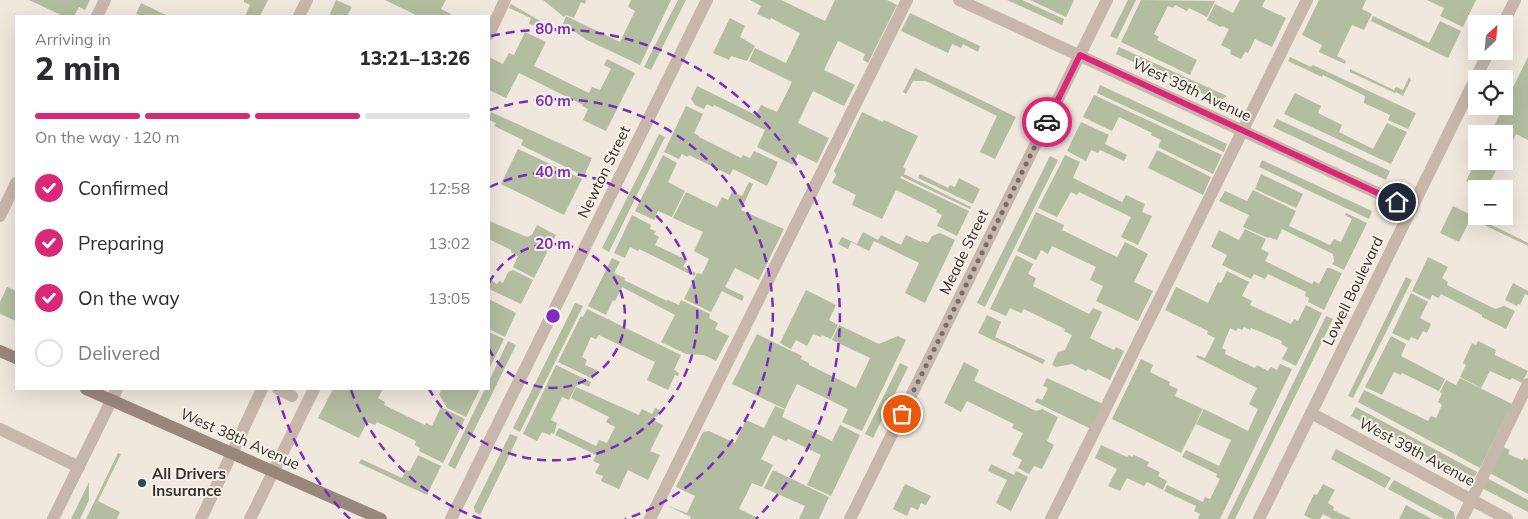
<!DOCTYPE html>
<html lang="en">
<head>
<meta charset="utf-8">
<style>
	body { margin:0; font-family:Mulish,sans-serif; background:#f7f7f7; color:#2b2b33; height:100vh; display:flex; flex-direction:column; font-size:19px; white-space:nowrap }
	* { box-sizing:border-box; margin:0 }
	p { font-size:16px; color:#7c7c81 }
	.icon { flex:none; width:28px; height:28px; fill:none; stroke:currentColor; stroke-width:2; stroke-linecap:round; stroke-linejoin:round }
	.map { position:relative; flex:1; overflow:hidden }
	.drawer { position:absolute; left:15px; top:15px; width:475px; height:375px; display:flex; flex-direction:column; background:#fff; border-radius:0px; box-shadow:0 5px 20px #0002 }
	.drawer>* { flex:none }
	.needle { width:32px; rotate:26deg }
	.controls { position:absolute; left:1468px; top:15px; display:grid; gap:10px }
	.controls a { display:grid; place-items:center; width:45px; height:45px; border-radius:0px; background:#fff; box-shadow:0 5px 20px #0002; font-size:25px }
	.pin { position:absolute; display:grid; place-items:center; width:42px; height:42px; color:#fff; margin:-21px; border:2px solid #fff; border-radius:50%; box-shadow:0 1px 5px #0007 }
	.courier { position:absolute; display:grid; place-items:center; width:50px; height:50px; margin:-25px; border:4px solid #db2777; border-radius:50%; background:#fff; color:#222; box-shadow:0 1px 6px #0007 }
	.headline em { font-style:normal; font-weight:800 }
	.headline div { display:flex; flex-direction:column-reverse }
	.headline { display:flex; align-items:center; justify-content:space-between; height:85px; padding:0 20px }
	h1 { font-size:32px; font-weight:800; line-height:38px }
	.bar { display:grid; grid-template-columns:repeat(4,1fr); gap:8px 5px; align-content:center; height:60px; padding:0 20px }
	.bar i { height:6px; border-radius:4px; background:#e1e1e2 }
	.bar .active { background:#db2777 }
	.bar p { grid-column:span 4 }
	ol { padding:0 20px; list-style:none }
	li { display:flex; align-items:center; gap:15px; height:55px }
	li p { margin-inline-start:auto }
	li .icon { padding:5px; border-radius:50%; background:#db2777; color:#fff; stroke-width:4 }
	li:last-child { color:#7c7c81 }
	li i { width:28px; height:28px; border:2px solid #e1e1e2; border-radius:50% }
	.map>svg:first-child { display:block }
	.green { fill:#b3bd9f }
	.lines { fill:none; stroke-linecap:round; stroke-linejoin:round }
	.service { stroke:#c7b7aa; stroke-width:12 }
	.minor { stroke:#c7b7aa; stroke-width:12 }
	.tertiary { stroke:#c7b7aa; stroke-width:12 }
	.secondary { stroke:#9a877c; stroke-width:12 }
	.done { stroke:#766e68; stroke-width:5; stroke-dasharray:0 9 }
	.route { stroke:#db2777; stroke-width:6 }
	.ring { fill:none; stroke:#7b2cbf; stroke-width:2.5; stroke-dasharray:9 6 }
	.poi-dot { fill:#234f53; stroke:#f8f1e9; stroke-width:2 }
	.labels { text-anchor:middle; stroke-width:4; stroke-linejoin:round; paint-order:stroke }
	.street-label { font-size:15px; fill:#352d29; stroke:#f8f1e9 }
	.poi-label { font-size:15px; font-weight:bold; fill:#352d29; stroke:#f8f1e9; text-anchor:start }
	.centre { fill:#7b2cbf; stroke:#f8f1e9; stroke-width:2.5 }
	.ring-label { font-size:15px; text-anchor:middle; font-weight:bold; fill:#7b2cbf; stroke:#f8f1e9; stroke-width:4; stroke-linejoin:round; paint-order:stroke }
</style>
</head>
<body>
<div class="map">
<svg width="1528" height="519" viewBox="0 0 1528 519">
	<rect width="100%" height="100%" fill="#f0e7dd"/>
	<path class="green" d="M29,0H90L85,10L79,7L74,16H63Z
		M244,0H268L260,16H245L250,5L244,2Z
		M336,0L352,7L347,16H329Z
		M385,0H446L441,9L451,14L450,16H418Z
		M543,0H586L585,4L581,2L574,18L566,15L564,17Z
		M631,0H671L640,65L587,40L563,24L566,16L620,42L635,11L628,7Z
		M678,0H686L651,70L644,67Z
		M750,0H781L825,21L835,0H887L897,5L868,63L863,60L865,54L838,41L824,70L855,85L844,106L813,91L798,123L829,138L817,163L798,154L793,165L757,147L765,130L714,105L713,107L707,104L704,109L695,105L691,99L697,86L756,115L761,105L777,112L792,82L749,61L755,48L786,63L800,33L771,18L770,20L757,14L761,6Z
		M1007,0H1022L1064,19L1062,25Z
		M1030,0H1074L1066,17Z
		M1128,0H1136L1117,39L1110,36Z
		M1141,0L1215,1L1207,17L1189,8L1187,11L1175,5L1173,8L1168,6L1154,34L1159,37L1157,40L1197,60L1190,75L1121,42Z
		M1240,0H1265L1262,7L1286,18L1272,47L1255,39L1248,53L1245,52L1241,59L1230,54L1231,50L1221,45L1229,29L1222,26L1221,27L1207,20L1215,4L1233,13Z
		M1319,0H1366L1362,9L1372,14L1364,30L1352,25L1337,56L1346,61L1345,64L1319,52L1322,45L1302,35Z
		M1427,0H1476L1463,27L1440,16L1444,8Z
		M141,3L168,16H142L136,14Z
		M511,4L563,34L529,24L531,18L509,8Z
		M910,13L980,46L978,52L963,44L961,48L952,44L948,53L901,31Z
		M1373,16L1429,43L1440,21L1461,31L1448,58L1371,21Z
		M730,18L745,26L740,37L755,46L747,61L731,56L729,60L713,53Z
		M525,32L546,42L534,66L589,93L592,87L600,90L611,69L604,65L607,59L635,73L606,131L583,120L588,109L582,106L583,105L519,73L506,98L489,90V57L503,64L509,53L514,55Z
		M1119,47L1227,96L1219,101L1116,54Z
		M1290,57L1311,67L1313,65L1416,113L1408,129L1388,120L1390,115L1364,103L1365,96L1323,75L1322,77L1288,61Z
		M1528,57V140L1516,134L1513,141L1508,139L1504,147V134H1490Z
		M915,68L1016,117L995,159L980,152L997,116L926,81H913L906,94L903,92Z
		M1350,69L1394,90L1396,87L1403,90L1409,77L1411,80L1403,96L1396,92L1395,93L1350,72Z
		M1100,85L1227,144L1224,152L1097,93Z
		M1295,93L1321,106L1318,113L1342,125L1339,132L1373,149L1387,123L1407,132L1391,164L1284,114Z
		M1094,95L1222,155L1213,174L1158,147L1161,140L1151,135L1152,133L1119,117L1112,131L1083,117Z
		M686,106L703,114L694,133L699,136V137L741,158L743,155L750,158L754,151L778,162L767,186L733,169L730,175L689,155L687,157L682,154L679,159L664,152Z
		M491,112L592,158L584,176L521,145L523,140L494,126L496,123L489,120Z
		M862,112L883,122L884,120L918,136L903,167L906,169L904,174L971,207L970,209L901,176L900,178L969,211L957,236L937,226L942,215L936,212L937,210L896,190L882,219L852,205L856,195L832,183L836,175L834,171Z
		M1277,119L1390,171L1386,180L1273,127Z
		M1081,122L1109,135L1105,144L1127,155L1124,161L1100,150L1098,153L1091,150L1086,161L1067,151Z
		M659,134L665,137L609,252L602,248Z
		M518,149L582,179L564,215L501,184Z
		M1157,150L1211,177L1203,195L1148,168Z
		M663,155L677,163L668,182L685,191L672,217L658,211L654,220L635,211Z
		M1065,155L1080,162L1073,178L1122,202L1126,195L1145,204L1142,212L1152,216L1138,245L1121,237L1131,217L1079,192L1077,195L1071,192L1057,217L1038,208Z
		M1050,156L1058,160L985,307L977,303Z
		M1262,160L1372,211L1369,219L1259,167Z
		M1476,161H1496L1492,169L1496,171L1486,189H1481L1466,181Z
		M920,174L948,188L950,185L955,187L959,178L980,189L973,204L918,178Z
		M1261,174L1303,194L1296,208L1255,189Z
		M749,182L753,184L741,210L784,229L759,280L735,268L725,287L744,296L742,301L722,291L711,312L684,299L697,273L702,274L709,259L694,251L703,232L673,218L686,192L717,207L722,197L728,200L732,192L742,196Z
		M1253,190L1296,211L1289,226L1330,245L1334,239L1341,242L1352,219L1345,215L1346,213L1367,223L1344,270L1332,264L1334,261L1333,254L1282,229L1277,240L1269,237L1268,238L1243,227L1249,215L1219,201L1225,191L1247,201Z
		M1453,206L1528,243V246L1476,221L1474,225L1469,222L1459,242L1440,233Z
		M1036,212L1064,225L1062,230L1117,257L1125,242L1148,254L1134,282L1153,291L1138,321L1096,301L1103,286L1090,280L1096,267L1052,246L1048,254L1041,250L1036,260L1017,251Z
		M632,215L651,225L650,229L656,231L654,234L659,237L655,245L687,260L683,267L696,273L694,276L639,249L638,251L630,247L625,258L614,253Z
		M489,221L527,237L532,235L537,225L556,235L534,278L513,267L518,256L511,252V250L489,239Z
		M1245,229L1266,239L1261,249L1269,253L1265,261L1312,284L1314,281L1319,284L1327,268H1330L1342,273L1324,310L1308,302L1309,298L1305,296L1306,292L1268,274L1265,279L1254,274L1251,279L1222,265L1227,255L1211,247L1219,230L1239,240Z
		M863,232L878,240L881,235L901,245L906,235L921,242L922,241L928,243L932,236L940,233L955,240L925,303L905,293L919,263L874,241L869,251L851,242L848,249L838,244L842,237L857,244Z
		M1016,255L1033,264L1028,274L1036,278L1033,286L1089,314L1093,308L1102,312L1090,338L1114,350L1116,347L1124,351L1110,380L1088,369L1086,371L1072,364L1056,367L1052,365L1058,352L1065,350L1072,335L1064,331L1065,329L1024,309L1021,313L1010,308L1006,316L990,309Z
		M1428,257L1448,267L1442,278L1448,282L1447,285L1495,309L1504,306L1515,311L1506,329L1482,317V315L1441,294L1439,298L1432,295L1430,300L1412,291Z
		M612,258L620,262L614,273L625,278L624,280L667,301L668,300L679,305L681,300L710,314L709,318L718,323L715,329L729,336L716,361L704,355L686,354L661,342L675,315L622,287L615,301L613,300L606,315L588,306Z
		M513,270L533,280L521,304L489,289V279L497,284L499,281L503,283L508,272Z
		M1227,271L1249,282L1242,296L1252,301L1250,305L1291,324L1294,319L1298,321L1306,305L1322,313L1296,366L1282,359L1288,348L1281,344L1282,341L1251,328L1250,330L1244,327L1242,330L1238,328L1236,331L1230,328L1222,348L1226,350L1225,354L1255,368L1257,365L1268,371L1271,367L1277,370L1280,364L1292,369L1220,519H1198L1200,514L1194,511L1196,506L1164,491L1167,485L1203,502L1205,497L1210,499L1220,479L1216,477L1217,474L1182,457L1186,450L1219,466L1231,440L1196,424L1204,409L1248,431L1258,409L1249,404L1257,388L1196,357L1197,355L1205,358L1215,338L1207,334L1208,331L1165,310L1176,287L1208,303L1218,282L1221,283Z
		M1406,277L1412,280L1353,398L1348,396Z
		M1513,283L1528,291V295L1525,294L1520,305L1518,304L1517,306L1505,300Z
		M7,287L16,291V321L0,314V302Z
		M806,290L836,305L829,320L838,325L831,339L822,335L821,337L813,334L807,346L796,340L791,349L780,343Z
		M1411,293L1428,302L1420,318L1431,324L1427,333L1423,331L1418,340L1411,337L1409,341L1392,333Z
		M489,299L516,313L505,337L489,329Z
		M575,303L583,306L520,432L513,428Z
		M587,309L681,355L674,370L679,373L678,376L675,375L668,390L647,380L655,362L599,335L596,339L591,337L582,357L587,360L585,365L597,370L593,379L558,362L581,316L583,317Z
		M987,315L1001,322L995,337L1045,360L1043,364L978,333Z
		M1326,316L1333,319L1235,519H1227Z
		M839,325L879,344L898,336L906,340L862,431L842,422L848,409L797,384L785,409L732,384L757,334L802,356L801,359L809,363V365L856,388L870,358L832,340Z
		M489,332L504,339L489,369Z
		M1391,336L1406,344L1401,356L1445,379L1439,391L1402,373L1401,375L1394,372L1382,395L1365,387Z
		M508,341L516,345L455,469L448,465L485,389H489V381Z
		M1478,341L1496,350L1495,355L1528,371L1522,383L1512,378L1510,380L1490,371L1481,388L1460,377L1466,365L1463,363L1472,343L1476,345Z
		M1141,359L1153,365L1150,372L1170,382L1169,385L1178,389L1175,396L1203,409L1181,453L1112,419Z
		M964,362L979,370L974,381L1036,411L1042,409L1058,417L1047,441L1054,445L1042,469L1034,466L1029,474L1018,468L1022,460L1012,455L1023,433L1012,428L1014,424L967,401L961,412L944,403Z
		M900,363L908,367L873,438L865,434Z
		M556,365L591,382L589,387L581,383L576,386L569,400L562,397L551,420L557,423L554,434L551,433L550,435L542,432L537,441L523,434Z
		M1047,378L1103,404L1091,429L1035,402L1037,398L1042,400L1048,388L1043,386Z
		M1460,378L1512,404L1480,468L1358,402L1364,390L1428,421L1431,416L1436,418L1442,405L1438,402L1442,393L1440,392L1446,380L1456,385Z
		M576,387L639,415L642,409L652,414L655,408L660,410L657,417L655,416L653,420L663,425L650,451L660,455L648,480L628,470L619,489L601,481L603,476L595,473L600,464L593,461L596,455L555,435L559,428L596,446L599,440L607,443L615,427L606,422L609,417L571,398Z
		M333,389H383L378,398L385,402L384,405L425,425L426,423L432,426L441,407L465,419L443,463L419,451L420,448L415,445L416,441L377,422L375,425L367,422L359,438L318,418Z
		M442,389H480L466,417L447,408L439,394Z
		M775,406L785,410L782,417L832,441L840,425L860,435L831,496L807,485L821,455L788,439L786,441L773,435L774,433L761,459L773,465L762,487L752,483L739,509L760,519H690L691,517L668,506L687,513L695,496L676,487L703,432L709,431L735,443L746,420L764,428Z
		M1356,407L1477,472L1472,481L1351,416Z
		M510,434L518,437L480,515L475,512L474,507Z
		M1101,445L1127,457L1129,455L1132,457L1134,455L1149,462L1147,466L1160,472L1158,476L1167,481L1163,490L1147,482L1144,486L1127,478L1120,491L1108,486L1117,469L1095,458Z
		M1503,447L1510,450L1508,454L1522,460L1524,458L1528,460V494L1490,473Z
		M1336,449L1391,478L1385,488L1331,459Z
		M118,453L121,454L98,501L120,512L117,519H86Z
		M418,455L441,466L427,495L359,463L361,459L402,478L406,470L410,471Z
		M991,464L1014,475L1016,471L1028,477L1011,511L996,503L1007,480L988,471Z
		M773,470L829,497L819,519H799L805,506L764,488Z
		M1487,478L1528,500V512L1482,488Z
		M1394,480L1454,512L1455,519H1444L1388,489Z
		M89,482V500L80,519H71Z
		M905,484L931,496L926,505L921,503L918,510L911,507L907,516L893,509Z
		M1323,484L1335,490L1328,503L1334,507L1333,510L1352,519H1332L1323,514L1320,519H1311L1304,515L1314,494L1317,495Z
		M1406,505L1432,519H1399Z"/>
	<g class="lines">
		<path class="service" d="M97,16L105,0
			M489,34L505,0
			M0,216L16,183
			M278,389L292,396
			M0,429L79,467
			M201,519L262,389
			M250,519L314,389
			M650,519L907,0
			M1051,519L1307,0
			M1462,519L1528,384"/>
		<path class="minor" d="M959,0L1412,209
			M299,16L307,0
			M1311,413L1507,519
			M53,519L117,389
			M451,519L707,0
			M850,519L1107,0"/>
		<path class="tertiary" d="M1503,24L1515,0
			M1259,519L1489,51"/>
		<path class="secondary" d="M0,351L16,358
			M86,389L381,519"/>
	</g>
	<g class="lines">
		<path class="done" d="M902,414L1047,122"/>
		<path class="route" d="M1047,122L1080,55L1397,202"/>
	</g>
	<g class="ring">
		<path d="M489 283A72 72 0 1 1 489 349"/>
		<path d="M490 187A144 144 0 1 1 429 389"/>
		<path d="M481 519A215 215 0 0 1 351 390M490 110A215 215 0 0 1 625 519"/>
		<path d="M350 519A287 287 0 0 1 276 390M491 36A287 287 0 0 1 756 519"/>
	</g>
	<circle class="poi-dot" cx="142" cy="483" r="5"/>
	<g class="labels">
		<g class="street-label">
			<text transform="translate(1192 90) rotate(25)" y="5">West 39th Avenue</text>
			<text transform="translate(604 172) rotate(-64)" y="5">Newton Street</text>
			<text transform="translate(964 252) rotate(-64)" y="5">Meade Street</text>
			<text transform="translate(1353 291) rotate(-64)" y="5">Lowell Boulevard</text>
			<text transform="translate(240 439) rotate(24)" y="5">West 38th Avenue</text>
			<text transform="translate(1417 452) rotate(28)" y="5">West 39th Avenue</text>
		</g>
		<g class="poi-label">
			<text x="152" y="479">All Drivers<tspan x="152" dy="17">Insurance</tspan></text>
		</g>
	</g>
	<circle cx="553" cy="316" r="8" class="centre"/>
	<g class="ring-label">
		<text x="553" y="34">80 m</text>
		<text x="553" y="106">60 m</text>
		<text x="553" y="177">40 m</text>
		<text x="553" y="249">20 m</text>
	</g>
</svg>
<div class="controls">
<a><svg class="needle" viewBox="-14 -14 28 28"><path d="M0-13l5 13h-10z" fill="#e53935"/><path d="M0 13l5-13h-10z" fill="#7c7c81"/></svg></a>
<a><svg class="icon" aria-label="locate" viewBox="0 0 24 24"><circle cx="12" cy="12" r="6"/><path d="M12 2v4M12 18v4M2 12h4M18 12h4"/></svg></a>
<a>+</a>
<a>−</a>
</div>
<div class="pin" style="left:902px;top:414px;background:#ea580c"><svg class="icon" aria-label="bag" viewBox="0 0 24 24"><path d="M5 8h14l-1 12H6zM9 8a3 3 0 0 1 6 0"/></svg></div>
<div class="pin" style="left:1397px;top:202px;background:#1f2937"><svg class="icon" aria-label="home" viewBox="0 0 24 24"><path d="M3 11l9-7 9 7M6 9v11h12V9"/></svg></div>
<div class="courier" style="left:1047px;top:122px"><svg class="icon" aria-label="car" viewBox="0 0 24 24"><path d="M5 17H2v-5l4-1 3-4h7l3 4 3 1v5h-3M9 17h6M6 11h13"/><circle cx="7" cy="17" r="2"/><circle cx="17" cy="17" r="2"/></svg></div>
<section class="drawer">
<div class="headline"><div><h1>2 min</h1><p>Arriving in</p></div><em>13:21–13:26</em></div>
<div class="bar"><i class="active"></i><i class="active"></i><i class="active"></i><i></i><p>On the way · 120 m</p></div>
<ol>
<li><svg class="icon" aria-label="check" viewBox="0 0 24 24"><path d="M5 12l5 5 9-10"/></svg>Confirmed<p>12:58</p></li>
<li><svg class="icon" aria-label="check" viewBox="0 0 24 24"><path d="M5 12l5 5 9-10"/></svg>Preparing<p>13:02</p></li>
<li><svg class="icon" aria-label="check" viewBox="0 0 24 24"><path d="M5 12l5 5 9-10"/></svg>On the way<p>13:05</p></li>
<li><i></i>Delivered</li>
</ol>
</section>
</div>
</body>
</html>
